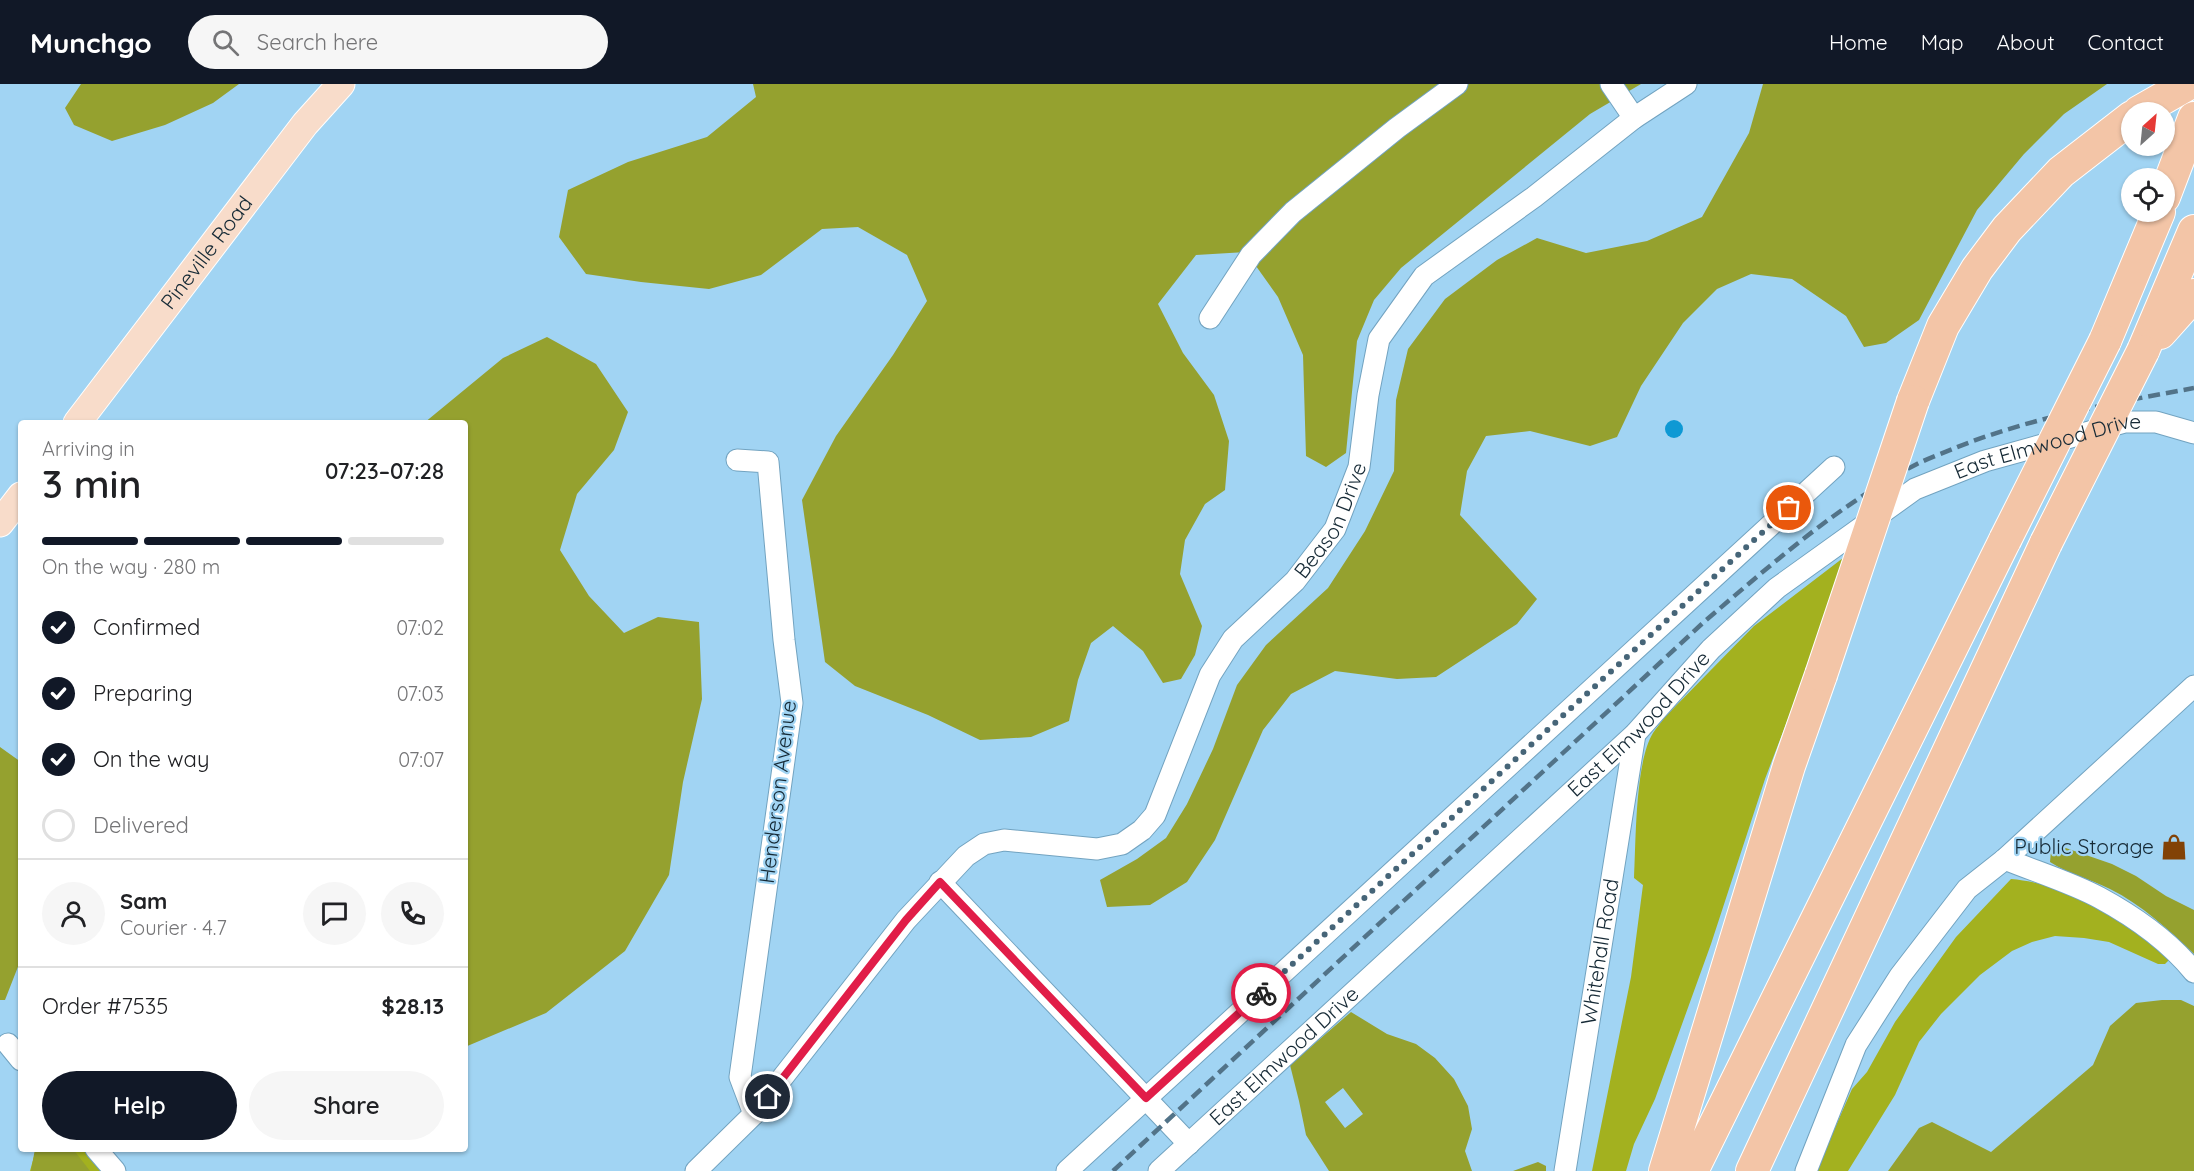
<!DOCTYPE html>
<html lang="en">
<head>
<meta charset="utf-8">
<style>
	body { margin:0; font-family:Quicksand,sans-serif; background:#f6f6f6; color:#202124; height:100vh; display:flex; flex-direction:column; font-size:22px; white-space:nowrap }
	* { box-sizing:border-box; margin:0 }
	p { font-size:20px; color:#757577 }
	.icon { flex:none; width:33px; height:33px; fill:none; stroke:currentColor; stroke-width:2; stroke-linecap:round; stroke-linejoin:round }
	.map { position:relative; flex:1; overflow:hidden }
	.sheet { position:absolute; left:18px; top:336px; width:450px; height:732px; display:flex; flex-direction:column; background:#fff; border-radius:6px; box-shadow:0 2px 4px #0004 }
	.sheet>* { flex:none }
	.needle { width:39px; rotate:27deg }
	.buttons { position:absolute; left:2121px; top:18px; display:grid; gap:12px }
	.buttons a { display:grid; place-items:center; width:54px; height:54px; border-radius:50%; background:#fff; box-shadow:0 2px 4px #0004; font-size:30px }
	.pin { position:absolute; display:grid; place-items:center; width:51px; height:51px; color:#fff; margin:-26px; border:3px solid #fff; border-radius:50%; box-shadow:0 2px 6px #0007 }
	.courier { position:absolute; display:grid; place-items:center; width:60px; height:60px; margin:-30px; border:4px solid #e11d48; border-radius:50%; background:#fff; color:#222; box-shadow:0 2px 8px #0007 }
	.head em { font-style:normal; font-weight:600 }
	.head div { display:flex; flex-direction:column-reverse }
	.head { display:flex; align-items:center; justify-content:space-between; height:102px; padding:0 24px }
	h1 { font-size:39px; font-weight:600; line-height:45px }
	.bar { display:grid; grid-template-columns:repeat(4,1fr); gap:9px 6px; align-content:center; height:72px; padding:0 24px }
	.bar i { height:8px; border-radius:4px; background:#e0e0e0 }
	.bar .selected { background:#111827 }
	.bar p { grid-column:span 4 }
	.line { display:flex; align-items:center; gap:15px; padding:0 24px; border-top:2px solid #e0e0e0 }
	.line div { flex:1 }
	.round { display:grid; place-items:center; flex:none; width:63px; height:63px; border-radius:32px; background:#f6f6f6 }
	ol { padding:0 24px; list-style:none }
	li { display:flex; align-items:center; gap:18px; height:66px }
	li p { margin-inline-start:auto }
	li .icon { padding:6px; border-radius:50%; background:#111827; color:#fff; stroke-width:4 }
	li:last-child { color:#757577 }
	li i { width:33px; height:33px; border:3px solid #e0e0e0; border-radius:50% }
	.action { display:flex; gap:12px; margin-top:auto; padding:12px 24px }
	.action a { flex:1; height:69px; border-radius:36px; background:#111827; color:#fff; font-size:24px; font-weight:600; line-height:69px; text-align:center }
	.action a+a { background:#f6f6f6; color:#202124 }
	header { display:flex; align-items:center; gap:36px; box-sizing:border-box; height:84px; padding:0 30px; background:#111827; color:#fff }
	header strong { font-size:28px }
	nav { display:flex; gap:33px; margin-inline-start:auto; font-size:21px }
	.search { width:420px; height:54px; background:#f6f6f6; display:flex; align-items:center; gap:15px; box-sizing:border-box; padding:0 21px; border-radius:33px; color:#757577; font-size:22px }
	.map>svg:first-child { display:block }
	.green { fill:#a3b11f }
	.forest { fill:#95a12f; fill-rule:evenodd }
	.water { fill:#0e99d4 }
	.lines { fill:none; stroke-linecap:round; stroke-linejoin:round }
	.minor-casing { stroke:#72a3c0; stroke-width:23 }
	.major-casing { stroke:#fff; stroke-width:29 }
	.highway-casing { stroke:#fff; stroke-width:34 }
	.minor { stroke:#fff; stroke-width:21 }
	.major { stroke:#f8dcca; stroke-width:27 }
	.highway { stroke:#f3c5a7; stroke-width:32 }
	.rail { stroke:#527388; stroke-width:4.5; stroke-dasharray:12 6; stroke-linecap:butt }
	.highway-bridge-casing { stroke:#fff; stroke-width:34; stroke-linecap:butt }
	.highway-bridge { stroke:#f3c5a7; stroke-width:32 }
	.done { stroke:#466578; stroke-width:6; stroke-dasharray:0 10.8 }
	.route { stroke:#e11d48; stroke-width:8 }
	.labels { text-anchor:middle; stroke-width:4.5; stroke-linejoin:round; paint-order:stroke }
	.street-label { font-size:21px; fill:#152935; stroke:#a1d4f3 }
	.poi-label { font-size:21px; fill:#152935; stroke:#a1d4f3; text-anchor:end }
</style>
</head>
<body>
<header>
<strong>Munchgo</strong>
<div class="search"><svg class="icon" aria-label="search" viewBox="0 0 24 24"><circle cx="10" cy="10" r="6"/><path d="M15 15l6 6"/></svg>Search here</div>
<nav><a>Home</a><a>Map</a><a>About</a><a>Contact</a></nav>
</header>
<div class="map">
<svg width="2194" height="1087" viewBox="0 0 2194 1087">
	<rect width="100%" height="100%" fill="#a1d4f3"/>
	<path class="green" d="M1843,474L1807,585L1765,695L1711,860L1655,1015L1634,1060L1626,1087H1592L1631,893L1643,801L1634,794C1636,758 1635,678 1653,649C1656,644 1661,639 1664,634L1754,542Z
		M2011,795C2070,800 2121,836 2167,870L2169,876L2165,880H2158L2109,858L2084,854L2055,852L2032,858L2012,867L1980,891L1941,930L1919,958L1895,1011L1848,1087H1816L1852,1005L1867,988L1895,938L1956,853Z
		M36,1065H87L105,1087H30Z"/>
	<path class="forest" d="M81,0H239L213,19L165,41L112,57L74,41L65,24Z
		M753,0H1641L1590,30L1401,184L1374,216L1357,257L1346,369L1326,383L1306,372L1303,271L1278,213L1246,168L1196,171L1158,220L1183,269L1214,311L1229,357L1225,406L1205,420L1185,456L1180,490L1202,542L1195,571L1181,595L1163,599L1143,567L1113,542L1091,559L1078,596L1069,637L1031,653L980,656L928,631L855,602L825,578L802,416L836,352L893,271L927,217L907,171L858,143L822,145L761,191L709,205L641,198L586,190L559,153L568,106L628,78L707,53L756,13Z
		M1763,0H2107L2064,30L2024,70L1977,126L1919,236L1886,259L1864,263L1846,232L1792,195L1751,190L1717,205L1683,239L1641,302L1617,353L1590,362L1530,347L1486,352L1467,387L1460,431L1537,515L1517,540L1436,593L1397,595L1335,587L1291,610L1263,646L1215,756L1187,798L1150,821L1107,823L1100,796L1137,775L1166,754L1187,720L1213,665L1237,601L1266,561L1328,504L1365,447L1394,387L1396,316L1408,265L1445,215L1497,176L1537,154L1586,169L1647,157L1702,133L1749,49Z
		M547,253L596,280L628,328L614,366L577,410L560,466L589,512L624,549L658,533L699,538L702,615L683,698L669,791L625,867L546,929L465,963V339H424L503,274Z
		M0,663L21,678V875L5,916H0Z
		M2060,762L2112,780L2136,792L2166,812L2194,826V870C2168,845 2142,821 2110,805C2090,795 2069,790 2050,778L2051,767Z
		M2162,916H2181L2194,922V1087H1888L1919,1044L1932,1038L1991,1068L2093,981L2110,942L2136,919Z
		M1351,928L1387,950L1416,960L1435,974L1454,995L1468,1022L1472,1045L1465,1067L1472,1087H1329L1306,1051L1299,1017L1290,981ZM1343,1004L1363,1030L1345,1044L1325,1018Z
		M35,1065H73L90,1087H31Z
		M1538,1078L1546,1082V1087H1513Z"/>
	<path class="water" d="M1665 345a9 9 0 1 1 18 0a9 9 0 1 1-18 0Z"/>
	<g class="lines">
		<g class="minor-casing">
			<g id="minor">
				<path d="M1611,0L1634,34"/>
				<path d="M1210,234L1251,171L1293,128L1397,44L1457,0"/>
				<path d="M737,376L768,378L784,556L792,619L740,993L754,1030"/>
				<path d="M2005,775C2034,787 2073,799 2100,814C2135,833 2169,857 2194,888"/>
				<path d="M940,798L1189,1060"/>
				<path d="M8,960L21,976"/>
				<path d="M96,1065L115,1087"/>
				<path id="s1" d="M696,1087L754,1030L906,836L966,772L984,760L1004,756L1097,765L1122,760L1142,746L1155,731L1210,591L1233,555L1295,497L1335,445L1359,383L1368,311L1379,255L1424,192L1534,113L1634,34L1686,0"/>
				<path d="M1067,1087L1834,383"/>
				<path id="s2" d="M1159,1087L1635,650L1711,565L1777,504L1915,405L1985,377L2125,338H2156L2194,349"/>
				<path id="s3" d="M1565,1087L1635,650"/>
				<path d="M1806,1087L1856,961L1900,892L1967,805L2005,775L2194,602"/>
			</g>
		</g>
		<g class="major-casing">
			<g id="major">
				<path id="s4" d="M77,339L305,40L341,0"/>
				<path d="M0,439L21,412"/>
			</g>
		</g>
		<g class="highway-casing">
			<path id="highway" d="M2139,28L2188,0
				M2164,113L2194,34
				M2160,249L2194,211
				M2105,257L2159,128
				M2143,267L2194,147
				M1913,317L1943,242L1977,185L2007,145L2061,88L2132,33
				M1665,1087L1789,682L1821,591
				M1692,1087L2005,456
				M1752,1087L2046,459"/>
		</g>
		<use href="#minor" class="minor"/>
		<use href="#major" class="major"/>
		<use href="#highway" class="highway"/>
		<path class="rail" d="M1113,1087L1705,537C1772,480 1839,420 1917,380C1929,374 1943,369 1955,364C2032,333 2113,319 2194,304"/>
		<g class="highway-bridge-casing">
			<path id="highway-bridge" d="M2005,456L2105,257
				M2046,459L2143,267
				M1821,591L1913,317"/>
		</g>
		<use href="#highway-bridge" class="highway-bridge"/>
	</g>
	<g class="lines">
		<path class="done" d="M1261,909L1789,424"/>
		<path class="route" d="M768,1013L906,836L940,798L1146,1014L1261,909"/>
	</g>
	<defs>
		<g id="shop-bare" transform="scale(2.07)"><path d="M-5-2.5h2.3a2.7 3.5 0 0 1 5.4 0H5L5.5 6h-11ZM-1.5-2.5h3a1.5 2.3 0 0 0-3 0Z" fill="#824206" stroke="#a1d4f3" stroke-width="2.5" paint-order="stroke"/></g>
	</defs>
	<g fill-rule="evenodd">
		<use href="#shop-bare" x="2174" y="763"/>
	</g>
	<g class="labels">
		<g class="street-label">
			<text dy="7" stroke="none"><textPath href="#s4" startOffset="214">Pineville Road</textPath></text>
			<text dy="7" stroke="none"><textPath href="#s2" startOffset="1160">East Elmwood Drive</textPath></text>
			<text dy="7" stroke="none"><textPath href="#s1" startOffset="970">Beason Drive</textPath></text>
			<text dy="7" stroke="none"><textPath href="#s2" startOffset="656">East Elmwood Drive</textPath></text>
			<text transform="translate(778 708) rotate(-83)" y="7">Henderson Avenue</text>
			<text dy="7" stroke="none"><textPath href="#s3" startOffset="222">Whitehall Road</textPath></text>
			<text dy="7" stroke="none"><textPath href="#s2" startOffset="170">East Elmwood Drive</textPath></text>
		</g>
		<g class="poi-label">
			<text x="2154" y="770">Public Storage</text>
		</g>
	</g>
</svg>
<div class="buttons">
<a><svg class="needle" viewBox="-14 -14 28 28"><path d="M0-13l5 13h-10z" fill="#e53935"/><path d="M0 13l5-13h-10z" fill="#757577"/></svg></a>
<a><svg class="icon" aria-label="locate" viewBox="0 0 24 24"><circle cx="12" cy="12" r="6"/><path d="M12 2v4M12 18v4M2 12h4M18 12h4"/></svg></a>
</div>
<div class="pin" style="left:1789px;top:424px;background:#ea580c"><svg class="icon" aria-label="bag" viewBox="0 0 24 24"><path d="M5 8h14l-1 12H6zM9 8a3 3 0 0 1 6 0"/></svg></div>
<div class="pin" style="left:768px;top:1013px;background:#1f2937"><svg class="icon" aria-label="home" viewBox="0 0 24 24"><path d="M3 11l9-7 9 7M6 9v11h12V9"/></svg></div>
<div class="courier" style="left:1261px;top:909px"><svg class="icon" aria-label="bike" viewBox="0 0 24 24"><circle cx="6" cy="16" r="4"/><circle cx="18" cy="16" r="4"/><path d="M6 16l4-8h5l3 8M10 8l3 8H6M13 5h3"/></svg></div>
<section class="sheet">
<div class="head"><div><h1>3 min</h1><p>Arriving in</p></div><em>07:23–07:28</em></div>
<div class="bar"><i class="selected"></i><i class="selected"></i><i class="selected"></i><i></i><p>On the way · 280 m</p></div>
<ol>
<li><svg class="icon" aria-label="check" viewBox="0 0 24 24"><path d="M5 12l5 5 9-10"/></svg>Confirmed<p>07:02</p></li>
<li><svg class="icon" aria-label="check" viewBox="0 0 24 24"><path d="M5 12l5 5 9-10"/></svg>Preparing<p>07:03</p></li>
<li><svg class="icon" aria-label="check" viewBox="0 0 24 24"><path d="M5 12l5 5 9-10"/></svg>On the way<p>07:07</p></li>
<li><i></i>Delivered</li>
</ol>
<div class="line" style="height:108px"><a class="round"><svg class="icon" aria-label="person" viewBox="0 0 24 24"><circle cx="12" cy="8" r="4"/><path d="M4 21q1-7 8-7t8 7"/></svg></a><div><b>Sam</b><p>Courier · 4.7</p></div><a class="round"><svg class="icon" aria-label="chat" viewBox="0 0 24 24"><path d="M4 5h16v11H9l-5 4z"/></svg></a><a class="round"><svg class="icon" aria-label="phone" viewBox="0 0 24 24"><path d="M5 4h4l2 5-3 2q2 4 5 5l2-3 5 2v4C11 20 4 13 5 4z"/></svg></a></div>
<div class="line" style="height:78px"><div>Order #7535</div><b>$28.13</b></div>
<div class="action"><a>Help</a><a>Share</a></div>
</section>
</div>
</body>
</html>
